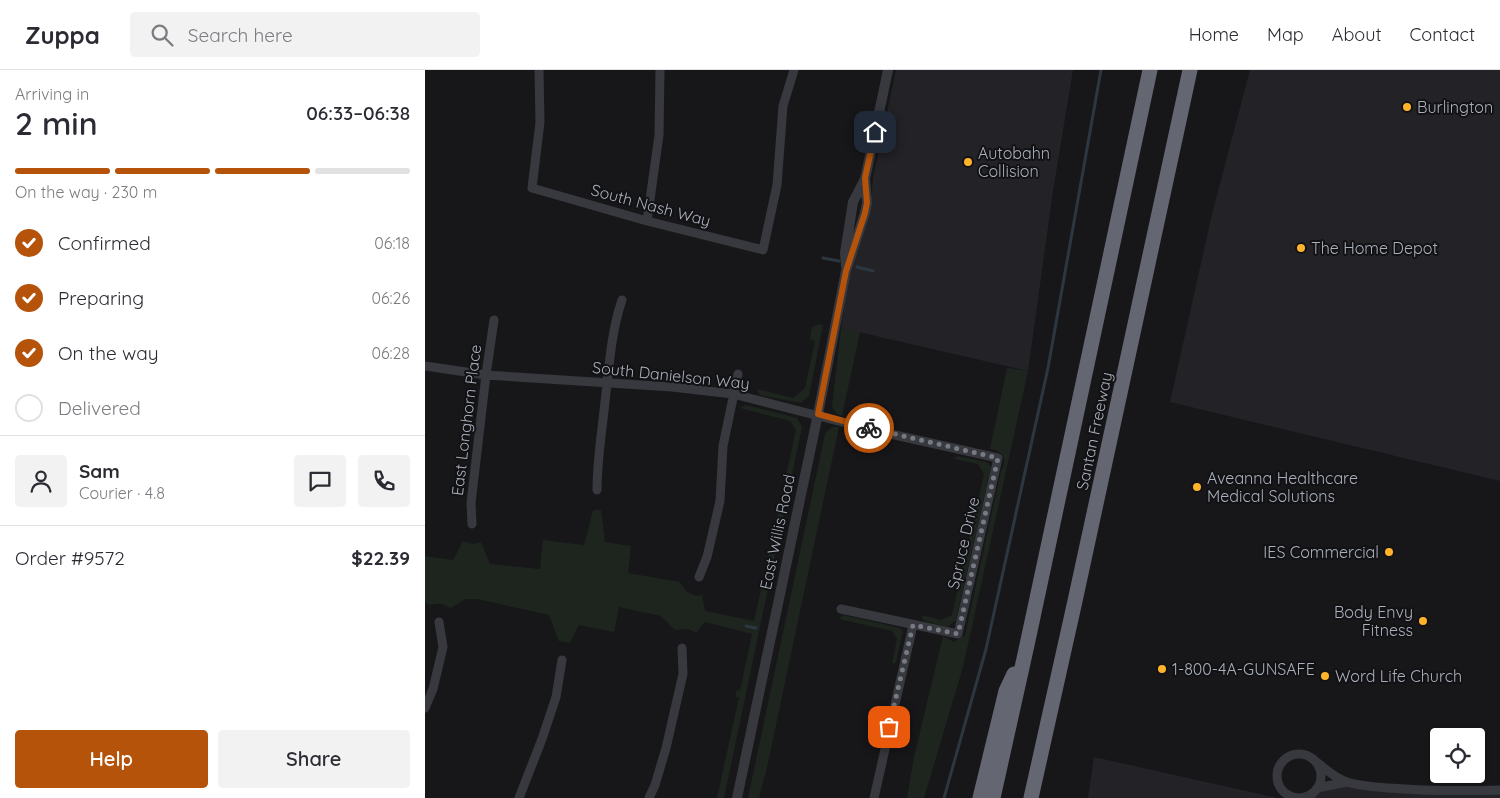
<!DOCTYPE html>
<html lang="en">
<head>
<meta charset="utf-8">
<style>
	body { margin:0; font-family:Quicksand,sans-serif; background:#f2f2f3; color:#2b2b33; height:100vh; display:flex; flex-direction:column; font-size:19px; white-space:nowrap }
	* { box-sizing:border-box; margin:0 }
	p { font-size:16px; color:#7c7c81 }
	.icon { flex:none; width:28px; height:28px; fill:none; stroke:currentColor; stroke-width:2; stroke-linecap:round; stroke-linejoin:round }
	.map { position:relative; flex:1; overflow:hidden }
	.drawer { display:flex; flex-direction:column; background:#fff; width:425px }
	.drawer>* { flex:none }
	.fabs { position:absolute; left:1005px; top:658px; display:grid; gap:10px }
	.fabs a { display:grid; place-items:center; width:55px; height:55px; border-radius:5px; background:#fff; box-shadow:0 1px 4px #0004; font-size:25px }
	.pin { position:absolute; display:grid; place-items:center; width:42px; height:42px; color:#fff; margin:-21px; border-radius:10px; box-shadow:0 2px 8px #0006 }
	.courier { position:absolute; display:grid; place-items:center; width:50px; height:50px; margin:-25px; border:4px solid #b45309; border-radius:50%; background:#fff; color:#222; box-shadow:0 1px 6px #0007 }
	.overview em { font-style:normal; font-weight:600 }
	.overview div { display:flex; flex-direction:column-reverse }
	.overview { display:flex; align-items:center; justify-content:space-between; height:85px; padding:0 15px }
	h1 { font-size:32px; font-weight:600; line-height:38px }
	.bar { display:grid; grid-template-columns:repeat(4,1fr); gap:8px 5px; align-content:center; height:60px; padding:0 15px }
	.bar i { height:6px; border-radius:4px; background:#e1e1e2 }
	.bar .active { background:#b45309 }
	.bar p { grid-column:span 4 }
	.line { display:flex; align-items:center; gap:12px; padding:0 15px; border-top:1px solid #e1e1e2 }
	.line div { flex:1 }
	.round { display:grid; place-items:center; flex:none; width:52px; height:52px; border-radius:5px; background:#f2f2f3 }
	ol { padding:0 15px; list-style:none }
	li { display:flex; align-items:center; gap:15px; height:55px }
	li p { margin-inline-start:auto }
	li .icon { padding:5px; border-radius:50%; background:#b45309; color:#fff; stroke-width:4 }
	li:last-child { color:#7c7c81 }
	li i { width:28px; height:28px; border:2px solid #e1e1e2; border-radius:50% }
	.button { display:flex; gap:10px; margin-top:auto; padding:10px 15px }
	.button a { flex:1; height:58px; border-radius:5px; background:#b45309; color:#fff; font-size:20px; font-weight:600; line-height:58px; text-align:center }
	.button a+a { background:#f2f2f3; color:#2b2b33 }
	header { display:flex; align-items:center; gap:30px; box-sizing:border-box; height:70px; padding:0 25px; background:#fff; border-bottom:1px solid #e1e1e2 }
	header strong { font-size:24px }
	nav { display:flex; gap:28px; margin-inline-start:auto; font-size:18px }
	.search { width:350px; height:45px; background:#f2f2f3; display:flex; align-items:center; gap:12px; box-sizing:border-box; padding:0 18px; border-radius:5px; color:#7c7c81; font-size:19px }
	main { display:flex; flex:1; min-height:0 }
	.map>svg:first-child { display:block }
	.built { fill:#232327 }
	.green { fill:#1d251e }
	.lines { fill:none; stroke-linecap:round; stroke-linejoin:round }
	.stream { stroke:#2c373f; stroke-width:3 }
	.minor { stroke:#38393f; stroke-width:9 }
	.tertiary { stroke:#38393f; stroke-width:10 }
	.motorway { stroke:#646771; stroke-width:15 }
	.done { stroke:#767a83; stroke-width:5; stroke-dasharray:0 9 }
	.route { stroke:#b45309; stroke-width:6 }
	.poi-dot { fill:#ffb32a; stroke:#121215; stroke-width:2 }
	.labels { text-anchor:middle; stroke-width:4; stroke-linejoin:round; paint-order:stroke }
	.poi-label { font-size:16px; fill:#a9afbb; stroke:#121215; text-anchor:start }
	.street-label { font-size:16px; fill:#a9afbb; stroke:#121215 }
</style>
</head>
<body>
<header>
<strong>Zuppa</strong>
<div class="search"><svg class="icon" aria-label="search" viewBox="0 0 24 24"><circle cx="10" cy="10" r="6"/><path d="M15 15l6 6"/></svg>Search here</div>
<nav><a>Home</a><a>Map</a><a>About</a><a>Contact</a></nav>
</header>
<main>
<section class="drawer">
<div class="overview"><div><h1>2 min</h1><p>Arriving in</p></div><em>06:33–06:38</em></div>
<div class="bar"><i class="active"></i><i class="active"></i><i class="active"></i><i></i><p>On the way · 230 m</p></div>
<ol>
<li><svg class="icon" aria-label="check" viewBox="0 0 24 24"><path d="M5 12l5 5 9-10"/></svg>Confirmed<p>06:18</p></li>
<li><svg class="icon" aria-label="check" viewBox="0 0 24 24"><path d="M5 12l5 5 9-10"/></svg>Preparing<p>06:26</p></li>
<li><svg class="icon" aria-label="check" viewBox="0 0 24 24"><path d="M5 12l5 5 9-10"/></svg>On the way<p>06:28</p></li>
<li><i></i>Delivered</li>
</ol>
<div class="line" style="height:90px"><a class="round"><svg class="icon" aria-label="person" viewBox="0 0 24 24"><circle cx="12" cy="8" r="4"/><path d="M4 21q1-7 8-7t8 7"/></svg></a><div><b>Sam</b><p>Courier · 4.8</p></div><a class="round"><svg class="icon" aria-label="chat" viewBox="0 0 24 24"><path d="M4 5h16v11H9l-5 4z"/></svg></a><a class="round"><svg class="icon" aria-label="phone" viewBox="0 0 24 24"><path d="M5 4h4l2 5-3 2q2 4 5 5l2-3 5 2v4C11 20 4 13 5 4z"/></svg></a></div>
<div class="line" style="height:65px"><div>Order #9572</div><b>$22.39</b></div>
<div class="button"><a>Help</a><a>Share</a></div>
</section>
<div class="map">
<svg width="1075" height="728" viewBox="0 0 1075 728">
	<rect width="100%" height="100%" fill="#17171a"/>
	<path class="built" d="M471,0H648L628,121L603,301L416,258L422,216L446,133L448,108Z
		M825,0H1075V411L745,332L787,144Z
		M669,687L853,728H663Z
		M900,716L1075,720V728H880L892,718Z"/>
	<path class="green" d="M394,254L398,255L384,326L376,333L335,325L332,319L368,328L380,318L390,271L385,269L387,257Z
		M416,258L435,262L417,346L411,343L407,337Z
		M582,298L603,301L538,597L499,728H482L489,687L518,566L529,572L540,565L576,401C583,389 579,381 565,379Z
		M321,335L372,348L377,357L299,728H292L314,627H310L312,620L315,621L327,564L280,552L271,563L264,559L250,560L236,546L194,537L189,562L154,555L145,573L134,571L124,545L52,529H41L25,538C18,533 13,533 5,535L0,532V486L28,490L38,471L48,474L56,472L65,494L115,499L118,470L159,475L168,440H176L180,472L206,476L203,503L255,512C260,521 267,528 277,525L280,541L329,551L371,360L365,351L315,338Z
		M407,357H414L340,707H339L334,728H323L400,364Z
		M532,386L562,392L566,397L531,550L523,557L499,551L496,545L516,550L527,545L559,404L553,394L529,389Z
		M418,545L475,558L478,562L471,592L467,594L472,569L467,561L414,549Z"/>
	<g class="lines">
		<path class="stream" d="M398,188L414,191
			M432,197L448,201
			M321,556L331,558
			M519,728L561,579L623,298L676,0"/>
		<path class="minor" d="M114,0L115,52L107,118L222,151L338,180L352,115L358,36L369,0
			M222,151L234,65L235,0
			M0,296L61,305L247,317L308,324L452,361L573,388L533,564L416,539
			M172,420C172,390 177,361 180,332C184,298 186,262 197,230
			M47,454L46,433L61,305L69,250
			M274,507L282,487L295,431L298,376L313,304
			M0,638L8,619L18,577L14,552
			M852 706a22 22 0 1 1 44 0a22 22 0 1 1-44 0Z
			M890,691C901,699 908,707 922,712C935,716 950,717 964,718C1001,721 1038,721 1075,720
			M892,718L922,712
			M94,728L117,669L131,627L137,590
			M224,728L230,715L241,678L258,604L257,578
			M449,728L488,555"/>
		<path class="tertiary" d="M421,196L420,183L428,132L440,109L463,0
			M312,728L393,344L421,201L440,143L442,133L440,109"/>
		<path class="motorway" d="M555,728L581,621L589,604
			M568,728L602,575L725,0
			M606,728L650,531L765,0"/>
	</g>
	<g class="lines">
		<path class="done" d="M444,358L573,388L533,564L488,555L464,657"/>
		<path class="route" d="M444,358L393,344L421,201L440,143L442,133L440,108L450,62"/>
	</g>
	<g class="poi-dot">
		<circle cx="982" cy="37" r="5"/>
		<circle cx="543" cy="92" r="5"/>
		<circle cx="876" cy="178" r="5"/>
		<circle cx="772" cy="417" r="5"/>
		<circle cx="964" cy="482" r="5"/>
		<circle cx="998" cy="551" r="5"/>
		<circle cx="737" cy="599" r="5"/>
		<circle cx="900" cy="606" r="5"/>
	</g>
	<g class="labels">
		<g class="poi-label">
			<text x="992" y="43">Burlington</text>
			<text x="553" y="89">Autobahn<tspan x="553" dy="18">Collision</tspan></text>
			<text x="886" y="184">The Home Depot</text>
			<text x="782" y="414">Aveanna Healthcare<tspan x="782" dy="18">Medical Solutions</tspan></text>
			<text x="954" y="488" text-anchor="end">IES Commercial</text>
			<text x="988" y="548" text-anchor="end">Body Envy<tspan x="988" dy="18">Fitness</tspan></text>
			<text x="747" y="605">1-800-4A-GUNSAFE</text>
			<text x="910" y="612">Word Life Church</text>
		</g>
		<g class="street-label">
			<text transform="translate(226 135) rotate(15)" y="6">South Nash Way</text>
			<text transform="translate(246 305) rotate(6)" y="6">South Danielson Way</text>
			<text transform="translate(41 350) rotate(-83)" y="6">East Longhorn Place</text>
			<text transform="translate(669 361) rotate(-78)" y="6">Santan Freeway</text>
			<text transform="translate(352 462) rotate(-78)" y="6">East Willis Road</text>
			<text transform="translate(538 473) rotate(-77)" y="6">Spruce Drive</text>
		</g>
	</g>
</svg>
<div class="fabs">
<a><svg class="icon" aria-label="locate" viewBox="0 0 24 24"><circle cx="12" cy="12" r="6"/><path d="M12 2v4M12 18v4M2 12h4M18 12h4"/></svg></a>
</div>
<div class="pin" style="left:464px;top:657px;background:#ea580c"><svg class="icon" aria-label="bag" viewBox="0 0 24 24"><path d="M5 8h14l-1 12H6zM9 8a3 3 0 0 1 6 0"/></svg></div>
<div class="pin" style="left:450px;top:62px;background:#1f2937"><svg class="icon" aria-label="home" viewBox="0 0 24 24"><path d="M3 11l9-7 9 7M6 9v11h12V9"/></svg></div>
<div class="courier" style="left:444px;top:358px"><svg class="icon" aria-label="bike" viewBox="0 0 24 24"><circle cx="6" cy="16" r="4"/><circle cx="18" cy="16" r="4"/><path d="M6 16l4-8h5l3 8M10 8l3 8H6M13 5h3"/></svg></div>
</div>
</main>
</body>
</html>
